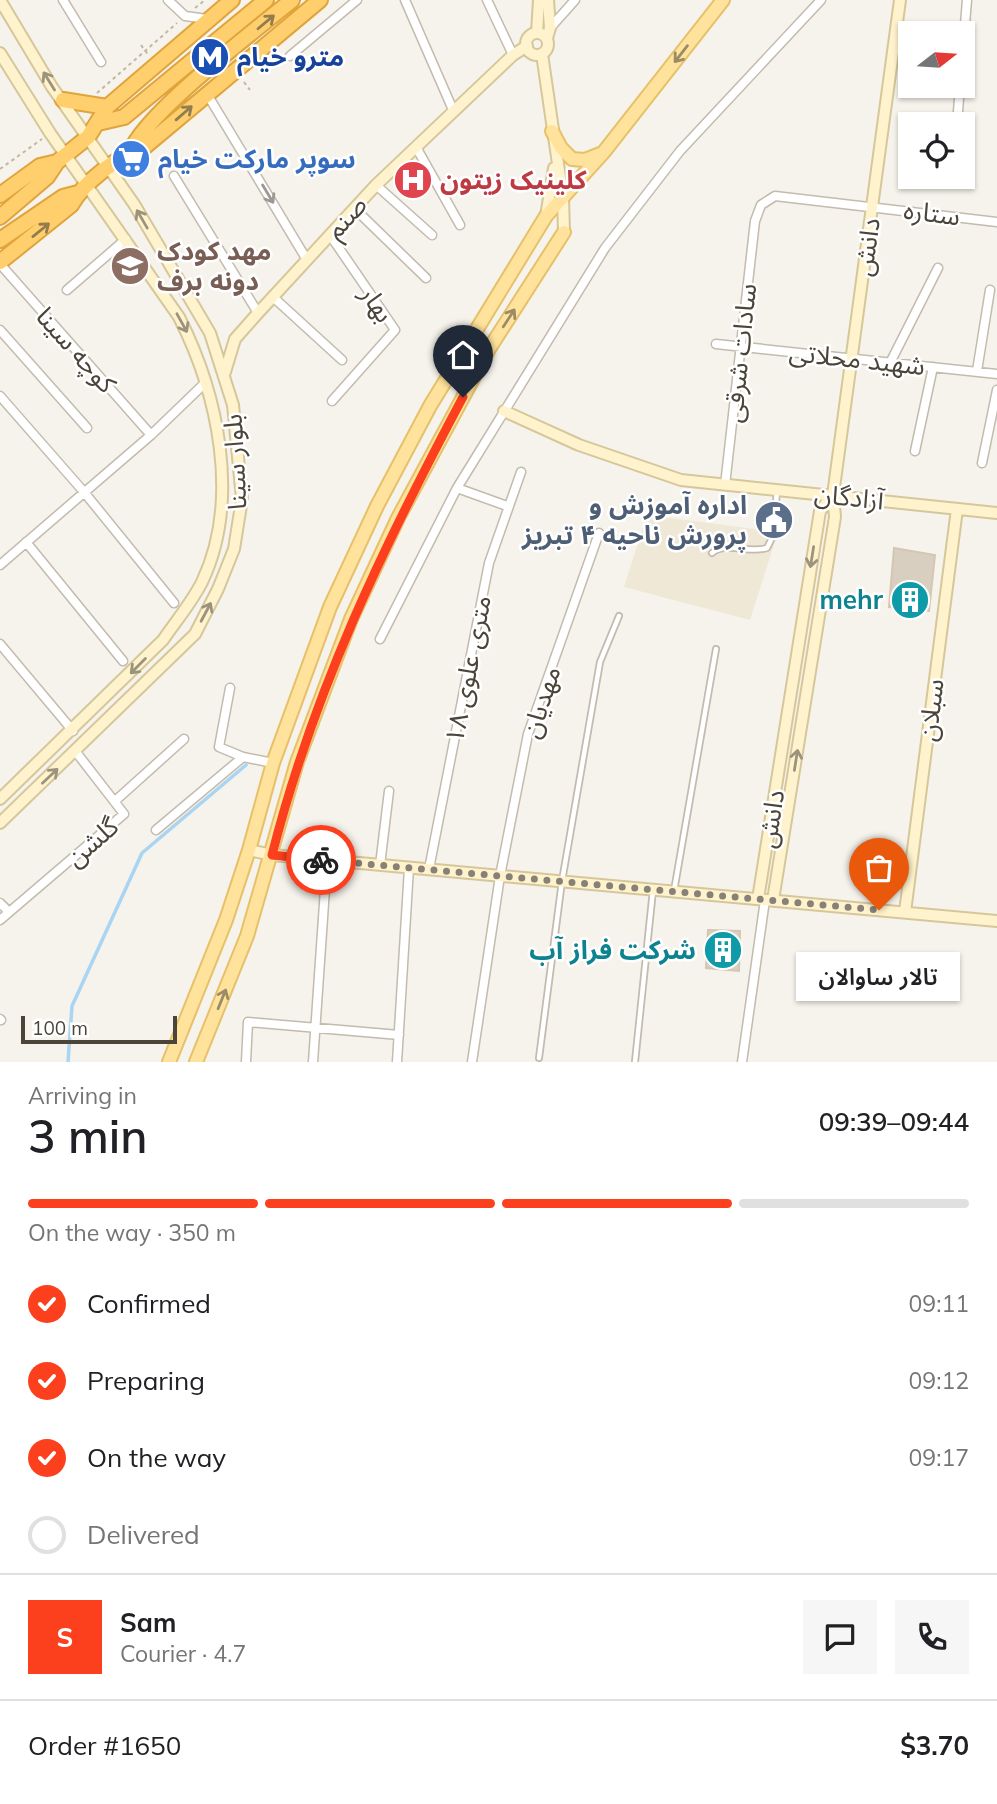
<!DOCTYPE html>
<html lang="en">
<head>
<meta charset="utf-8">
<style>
	body { margin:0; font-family:Mulish,"Noto Sans Arabic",sans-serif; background:#f6f6f6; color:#202124; height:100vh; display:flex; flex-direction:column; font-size:26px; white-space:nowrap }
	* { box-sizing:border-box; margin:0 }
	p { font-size:23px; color:#757577 }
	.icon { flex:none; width:38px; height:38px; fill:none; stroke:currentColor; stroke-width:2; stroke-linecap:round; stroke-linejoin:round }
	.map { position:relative; height:1062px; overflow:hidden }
	.side { display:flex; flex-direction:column; background:#fff; flex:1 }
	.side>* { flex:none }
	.needle { width:46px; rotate:73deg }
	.tools { position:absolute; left:898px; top:21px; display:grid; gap:14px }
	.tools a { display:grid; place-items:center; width:77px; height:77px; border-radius:0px; background:#fff; box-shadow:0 2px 5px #0004; font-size:35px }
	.scale { position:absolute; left:21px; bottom:18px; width:156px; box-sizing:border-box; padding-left:7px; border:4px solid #4b4439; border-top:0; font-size:19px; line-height:24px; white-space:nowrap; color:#4b4439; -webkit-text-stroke:5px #fff; paint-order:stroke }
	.pin { position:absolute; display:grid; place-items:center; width:60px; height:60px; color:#fff; margin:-72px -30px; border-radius:50% 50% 50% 0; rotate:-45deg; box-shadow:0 0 7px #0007 }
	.pin .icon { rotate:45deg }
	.courier { position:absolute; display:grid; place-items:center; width:70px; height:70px; margin:-35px; border:5px solid #fc3f1d; border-radius:50%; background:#fff; color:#222; box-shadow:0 2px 9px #0007 }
	.bubble { position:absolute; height:49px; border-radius:0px; background:#fff; box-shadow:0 2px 5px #0004; font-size:23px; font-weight:600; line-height:49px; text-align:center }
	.summary em { font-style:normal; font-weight:600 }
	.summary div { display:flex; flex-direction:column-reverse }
	.summary { display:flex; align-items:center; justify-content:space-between; height:119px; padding:0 28px }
	h1 { font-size:46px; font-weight:600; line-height:52px }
	.bar { display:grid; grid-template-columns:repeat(4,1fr); gap:10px 7px; align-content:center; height:84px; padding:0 28px }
	.bar i { height:9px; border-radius:5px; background:#e0e0e0 }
	.bar .selected { background:#fc3f1d }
	.bar p { grid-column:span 4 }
	.line { display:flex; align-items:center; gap:18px; padding:0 28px; border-top:2px solid #e0e0e0 }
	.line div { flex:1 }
	.round { display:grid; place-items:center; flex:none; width:74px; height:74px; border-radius:0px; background:#f6f6f6 }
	ol { padding:0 28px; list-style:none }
	li { display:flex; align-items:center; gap:21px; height:77px }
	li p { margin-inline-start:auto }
	li .icon { padding:7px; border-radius:50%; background:#fc3f1d; color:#fff; stroke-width:4 }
	li:last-child { color:#757577 }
	li i { width:38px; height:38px; border:4px solid #e0e0e0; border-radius:50% }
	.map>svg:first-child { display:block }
	.education { fill:#efe8d6 }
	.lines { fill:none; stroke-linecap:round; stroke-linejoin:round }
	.stream { stroke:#a9d4f2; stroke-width:3.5 }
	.building { fill:#d8cfc1; stroke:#d3c7b4; stroke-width:2 }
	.lane-casing { stroke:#c2bbae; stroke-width:8 }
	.street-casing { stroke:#c2bbae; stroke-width:11 }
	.secondary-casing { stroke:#d6c79b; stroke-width:14 }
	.primary-casing { stroke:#e6c16a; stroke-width:16 }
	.highway-casing { stroke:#e0a43c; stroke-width:18 }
	.path { stroke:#c4b79f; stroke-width:2; stroke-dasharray:3.5 3.5; stroke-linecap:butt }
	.lane { stroke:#fff; stroke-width:4.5 }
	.street { stroke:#fff; stroke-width:8 }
	.secondary { stroke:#fff3cd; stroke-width:10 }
	.primary { stroke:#ffe39c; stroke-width:12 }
	.highway { stroke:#ffcf6e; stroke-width:14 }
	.oneway { stroke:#937c4e }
	.oneway2 { stroke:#9c8c66 }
	.oneway3 { stroke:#9c937c }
	.oneway4 { stroke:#9c9892 }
	.done { stroke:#878178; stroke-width:7; stroke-dasharray:0 12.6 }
	.route { stroke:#fc3f1d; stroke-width:9 }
	.labels { text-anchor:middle; stroke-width:5; stroke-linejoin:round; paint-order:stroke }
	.transit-label { font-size:26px; font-weight:bold; fill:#164399; stroke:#fff; text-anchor:start }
	.shop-label { font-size:26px; font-weight:bold; fill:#366cbe; stroke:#fff; text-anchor:start }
	.health-label { font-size:26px; font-weight:bold; fill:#be3a42; stroke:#fff; text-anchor:start }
	.street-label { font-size:26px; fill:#4b4439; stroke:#fff }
	.education-label { font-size:26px; font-weight:bold; fill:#785e54; stroke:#fff; text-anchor:start }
	.service-label { font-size:26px; font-weight:bold; fill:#4e5e75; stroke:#fff; text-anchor:end }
	.culture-label { font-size:26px; font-weight:bold; fill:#0d838f; stroke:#fff; text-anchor:end }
</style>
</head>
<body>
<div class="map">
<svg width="997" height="1062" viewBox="0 0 997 1062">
	<rect width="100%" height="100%" fill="#f6f3ec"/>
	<path class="education" d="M647,515L778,532L750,620L624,587Z"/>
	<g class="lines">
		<path class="stream" d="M68,1062L72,1006L142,853L246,765"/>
	</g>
	<path class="building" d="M894,548L935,555L929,611L889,607Z
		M708,930L740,931L739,971L706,968Z"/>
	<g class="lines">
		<g class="lane-casing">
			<path id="lane" d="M712,553C726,541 749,554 767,548L773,536L777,491
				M674,891L716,649
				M539,1058L562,881L600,662L619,616
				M635,1062L653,890"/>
		</g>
		<g class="street-casing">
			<path id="street" d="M63,0L101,62
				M168,0L185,16L207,19
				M405,0L453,110
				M487,0L513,55
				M550,28L575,0
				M290,56L357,0
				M962,60L967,0
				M207,94L307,260
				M957,124L960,86
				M416,147L460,225
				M174,176L258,313
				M376,185L432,235
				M354,208L426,278
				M330,235L395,330L332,401
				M0,264L151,435
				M67,290L126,239
				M273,297L342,360
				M0,330L87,428
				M716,344L997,374
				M890,363L938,268
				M977,371L990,290
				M0,396L84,492L174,603
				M915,451L933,367
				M982,463L997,390
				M725,485L755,221L761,205L775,196L997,222
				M457,488L507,506
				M26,542L123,661
				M0,565L151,435L206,382
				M380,639L457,488L605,248L680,151L821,0
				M0,644L73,731
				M230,688L219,747L243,757L273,763
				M115,801L184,739
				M156,830L243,757
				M380,865L389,791
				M429,869L489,563L521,472
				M0,903L9,912
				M0,920L124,814L76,752
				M0,1019L1,1020
				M246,1062L248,1022L399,1035
				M313,1062L327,860
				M397,1062L409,868
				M472,1062L500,876L528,734L599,533
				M742,1062L765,900"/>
		</g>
		<g class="secondary-casing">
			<path id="secondary" d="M526 44a11 11 0 1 1 22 0a11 11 0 1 1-22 0Z
				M537,33L539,0
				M547,38L550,28L548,0
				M0,53L50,133L179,317C218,394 241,500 202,582C192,602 176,621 163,640L0,799
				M542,54L563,198L564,232
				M546,216L554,168
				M225,372L235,339L258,313L376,185L513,55L527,46
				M504,411L579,445L681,480L997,513
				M0,823L195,634L218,589L234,549L242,499L233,405L210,333L134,204L52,87L0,0
				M249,850L272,855L997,921
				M758,899L820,511L833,495
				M773,900L835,517L833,495L900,0
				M905,912L957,509"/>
		</g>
		<g class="primary-casing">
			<path id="primary" d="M552,131L561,148L572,159L585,160L600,154
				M169,1062L226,920L249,850L273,763L330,607L377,506L430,406L546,216L603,153L723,0
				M196,1062L247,936L297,762L351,619L398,518L489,349L564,232"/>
		</g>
		<g class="highway-casing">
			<path id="highway" d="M63,100L107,107
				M98,123L124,117L266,0
				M130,153C144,114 256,30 292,0
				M0,195L40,166L57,162L88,137L107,107L232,0
				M0,217L47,177L57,162
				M0,240L63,197L78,193
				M0,262L71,205C84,182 118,156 143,148L320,0"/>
		</g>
		<path class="path" d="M195,8L205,0
			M141,45L149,56
			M244,82L250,90
			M97,93L177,23
			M0,169L42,139"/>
		<use href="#lane" class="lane"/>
		<use href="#street" class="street"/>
		<use href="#secondary" class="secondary"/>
		<use href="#primary" class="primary"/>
		<use href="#highway" class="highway"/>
	</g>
	<defs><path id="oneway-shaft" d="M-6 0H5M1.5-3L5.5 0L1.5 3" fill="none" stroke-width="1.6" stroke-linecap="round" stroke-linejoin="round" transform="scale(1.75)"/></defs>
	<g class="oneway">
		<use href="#oneway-shaft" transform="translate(266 22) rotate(-40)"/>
		<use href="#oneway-shaft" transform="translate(184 113) rotate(-41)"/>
		<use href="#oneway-shaft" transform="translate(41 230) rotate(-39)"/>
	</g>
	<g class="oneway2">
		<use href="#oneway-shaft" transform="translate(681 54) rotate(128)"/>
		<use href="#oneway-shaft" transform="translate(509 318) rotate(-57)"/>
		<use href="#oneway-shaft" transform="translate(222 999) rotate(-68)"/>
	</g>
	<g class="oneway3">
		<use href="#oneway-shaft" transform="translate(49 81) rotate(-122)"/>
		<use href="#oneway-shaft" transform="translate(142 219) rotate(-120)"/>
		<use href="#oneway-shaft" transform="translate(182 323) rotate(61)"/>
		<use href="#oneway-shaft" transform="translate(812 557) rotate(99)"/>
		<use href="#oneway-shaft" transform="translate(206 612) rotate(-62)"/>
		<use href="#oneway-shaft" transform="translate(138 666) rotate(135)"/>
		<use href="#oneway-shaft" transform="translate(796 760) rotate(-81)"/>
		<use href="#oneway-shaft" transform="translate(50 776) rotate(-43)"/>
	</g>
	<use class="oneway4" href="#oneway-shaft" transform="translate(268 194) rotate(59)"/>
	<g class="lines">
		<path class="done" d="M321,860L879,910"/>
		<path class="route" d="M321,860L272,855C314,690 383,547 463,397"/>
	</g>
	<defs>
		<g id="metro-disc" transform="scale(2.0125)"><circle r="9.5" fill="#1a4fb4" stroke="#fff"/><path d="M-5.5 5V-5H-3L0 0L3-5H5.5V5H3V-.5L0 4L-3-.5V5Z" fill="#fff"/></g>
		<g id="supermarket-disc" transform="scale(2.0125)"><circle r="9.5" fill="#3f7fe0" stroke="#fff"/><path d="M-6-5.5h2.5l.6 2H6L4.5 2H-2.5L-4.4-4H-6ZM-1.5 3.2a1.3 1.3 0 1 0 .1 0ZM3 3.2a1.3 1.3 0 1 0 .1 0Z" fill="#fff"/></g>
		<g id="hospital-disc" transform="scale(2.0125)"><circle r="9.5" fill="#e0444e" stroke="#fff"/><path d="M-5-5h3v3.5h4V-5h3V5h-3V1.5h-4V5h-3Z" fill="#fff"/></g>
		<g id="school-disc" transform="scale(2.0125)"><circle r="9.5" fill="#8d6e63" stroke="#fff"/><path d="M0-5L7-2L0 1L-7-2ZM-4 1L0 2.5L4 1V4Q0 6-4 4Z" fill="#fff"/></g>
		<g id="civic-disc" transform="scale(2.0125)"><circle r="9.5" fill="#5c6f8a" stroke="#fff"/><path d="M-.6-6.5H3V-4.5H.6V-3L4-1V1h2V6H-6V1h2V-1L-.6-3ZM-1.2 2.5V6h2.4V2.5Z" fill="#fff"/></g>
		<g id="building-disc" transform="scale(2.0125)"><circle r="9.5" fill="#0f9aa8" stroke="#fff"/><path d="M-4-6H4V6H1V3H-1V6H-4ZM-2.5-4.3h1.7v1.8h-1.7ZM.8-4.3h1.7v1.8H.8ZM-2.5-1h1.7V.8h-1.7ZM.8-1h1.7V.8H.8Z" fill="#fff"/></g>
	</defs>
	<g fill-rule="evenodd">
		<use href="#metro-disc" x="210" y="57"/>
		<use href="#supermarket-disc" x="131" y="159"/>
		<use href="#hospital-disc" x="413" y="180"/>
		<use href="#school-disc" x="130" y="266"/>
		<use href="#civic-disc" x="774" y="520"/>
		<use href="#building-disc" x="910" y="600"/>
		<use href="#building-disc" x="723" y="950"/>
	</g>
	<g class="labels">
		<g class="transit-label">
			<text x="237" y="66">مترو خیام</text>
		</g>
		<g class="shop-label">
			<text x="158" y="168">سوپر مارکت خیام</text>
		</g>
		<g class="health-label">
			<text x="440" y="189">کلینیک زیتون</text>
		</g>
		<g class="street-label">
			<text transform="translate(932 213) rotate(7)" y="9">ستاره</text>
			<text transform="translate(346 217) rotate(-48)" y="9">صنم</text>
			<text transform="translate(867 247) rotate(-82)" y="9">دانش</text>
			<text transform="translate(377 304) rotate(56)" y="9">بهار</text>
			<text transform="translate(76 350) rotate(48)" y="9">کوچه سینا</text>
			<text transform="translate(740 353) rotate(-84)" y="9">سادات شرقی</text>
			<text transform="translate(857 359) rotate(6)" y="9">شهید محلاتی</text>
			<text transform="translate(235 462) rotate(-93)" y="9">بلوار سینا</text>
			<text transform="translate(849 497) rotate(6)" y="9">آزادگان</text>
			<text transform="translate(468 669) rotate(-79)" y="9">۱۸ متری علوی</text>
			<text transform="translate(541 702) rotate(-72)" y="9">مهدیان</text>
			<text transform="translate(931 710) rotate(-83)" y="9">سبلان</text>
			<text transform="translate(771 819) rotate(-81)" y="9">دانش</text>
			<text transform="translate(92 842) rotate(-41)" y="9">گلشن</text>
		</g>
		<g class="education-label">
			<text x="157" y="260">مهد کودک<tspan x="157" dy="30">دونه برف</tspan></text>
		</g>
		<g class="service-label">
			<text x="747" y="514">اداره آموزش و<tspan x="747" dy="30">پرورش ناحیه ۴ تبریز</tspan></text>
		</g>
		<g class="culture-label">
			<text x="883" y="609">mehr</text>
			<text x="696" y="959">شرکت فراز آب</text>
		</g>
	</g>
</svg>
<div class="tools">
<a><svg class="needle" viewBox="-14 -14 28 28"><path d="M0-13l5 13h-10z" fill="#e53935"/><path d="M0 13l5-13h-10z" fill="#757577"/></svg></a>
<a><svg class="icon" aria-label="locate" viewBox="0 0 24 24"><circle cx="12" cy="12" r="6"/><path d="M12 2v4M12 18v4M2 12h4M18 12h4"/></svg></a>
</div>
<div class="scale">100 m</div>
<div class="pin" style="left:879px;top:910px;background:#ea580c"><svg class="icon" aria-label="bag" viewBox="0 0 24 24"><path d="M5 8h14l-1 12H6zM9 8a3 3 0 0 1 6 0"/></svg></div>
<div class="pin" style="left:463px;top:397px;background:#1f2937"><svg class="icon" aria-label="home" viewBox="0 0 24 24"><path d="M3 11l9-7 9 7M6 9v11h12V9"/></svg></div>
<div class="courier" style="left:321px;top:860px"><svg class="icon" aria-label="bike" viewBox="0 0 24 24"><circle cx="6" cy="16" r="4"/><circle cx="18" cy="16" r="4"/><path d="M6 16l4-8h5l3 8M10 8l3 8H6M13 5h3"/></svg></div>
<div class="bubble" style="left:796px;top:952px;width:164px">تالار ساوالان</div>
</div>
<section class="side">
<div class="summary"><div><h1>3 min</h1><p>Arriving in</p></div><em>09:39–09:44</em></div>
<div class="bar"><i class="selected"></i><i class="selected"></i><i class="selected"></i><i></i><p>On the way · 350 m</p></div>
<ol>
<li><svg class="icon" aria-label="check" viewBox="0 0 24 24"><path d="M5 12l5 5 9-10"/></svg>Confirmed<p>09:11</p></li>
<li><svg class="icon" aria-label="check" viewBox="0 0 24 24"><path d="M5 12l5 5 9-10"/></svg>Preparing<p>09:12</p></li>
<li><svg class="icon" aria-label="check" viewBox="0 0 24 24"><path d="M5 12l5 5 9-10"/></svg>On the way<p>09:17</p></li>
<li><i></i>Delivered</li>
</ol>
<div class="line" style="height:126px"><b class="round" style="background:#fc3f1d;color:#fff">S</b><div><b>Sam</b><p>Courier · 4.7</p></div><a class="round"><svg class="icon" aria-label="chat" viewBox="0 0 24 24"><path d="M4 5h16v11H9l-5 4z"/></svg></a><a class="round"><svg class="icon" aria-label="phone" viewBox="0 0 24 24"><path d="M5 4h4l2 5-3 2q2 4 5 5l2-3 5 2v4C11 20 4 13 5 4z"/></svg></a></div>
<div class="line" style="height:91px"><div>Order #1650</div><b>$3.70</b></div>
</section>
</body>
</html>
